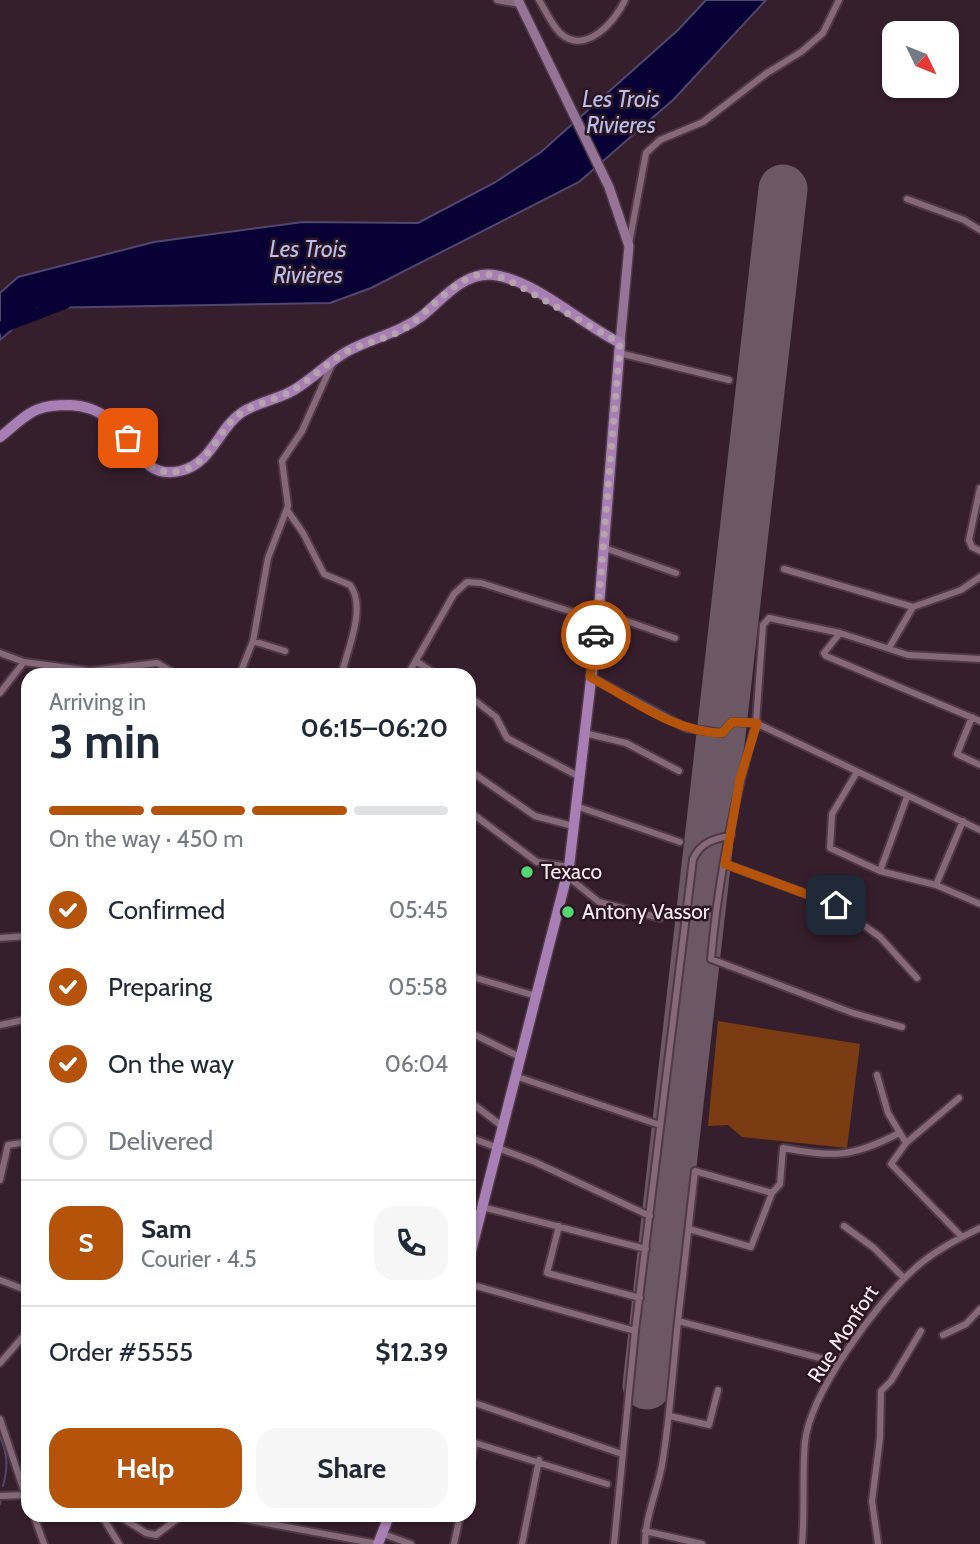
<!DOCTYPE html>
<html lang="en">
<head>
<meta charset="utf-8">
<style>
	body { margin:0; font-family:Cabin,sans-serif; background:#f6f6f7; color:#1f2937; height:100vh; display:flex; flex-direction:column; font-size:26px; white-space:nowrap }
	* { box-sizing:border-box; margin:0 }
	p { font-size:23px; color:#747a83 }
	.icon { flex:none; width:38px; height:38px; fill:none; stroke:currentColor; stroke-width:2; stroke-linecap:round; stroke-linejoin:round }
	.map { position:relative; flex:1; overflow:hidden }
	.side { position:absolute; left:21px; top:668px; width:455px; height:854px; display:flex; flex-direction:column; background:#fff; border-radius:21px; box-shadow:0 2px 5px #0004 }
	.side>* { flex:none }
	.needle { width:46px; rotate:133deg }
	.controls { position:absolute; left:882px; top:21px; display:grid; gap:14px }
	.controls a { display:grid; place-items:center; width:77px; height:77px; border-radius:14px; background:#fff; box-shadow:0 2px 5px #0004; font-size:35px }
	.pin { position:absolute; display:grid; place-items:center; width:60px; height:60px; color:#fff; margin:-30px; border-radius:14px; box-shadow:0 4px 10px #0006 }
	.courier { position:absolute; display:grid; place-items:center; width:70px; height:70px; margin:-35px; border:5px solid #b45309; border-radius:50%; background:#fff; color:#222; box-shadow:0 2px 9px #0007 }
	.head em { font-style:normal; font-weight:800 }
	.head div { display:flex; flex-direction:column-reverse }
	.head { display:flex; align-items:center; justify-content:space-between; height:119px; padding:0 28px }
	h1 { font-size:46px; font-weight:800; line-height:52px }
	.bar { display:grid; grid-template-columns:repeat(4,1fr); gap:10px 7px; align-content:center; height:84px; padding:0 28px }
	.bar i { height:9px; border-radius:5px; background:#e0e1e3 }
	.bar .on { background:#b45309 }
	.bar p { grid-column:span 4 }
	.line { display:flex; align-items:center; gap:18px; padding:0 28px; border-top:2px solid #e0e1e3 }
	.line div { flex:1 }
	.round { display:grid; place-items:center; flex:none; width:74px; height:74px; border-radius:21px; background:#f6f6f7 }
	ol { padding:0 28px; list-style:none }
	li { display:flex; align-items:center; gap:21px; height:77px }
	li p { margin-inline-start:auto }
	li .icon { padding:7px; border-radius:50%; background:#b45309; color:#fff; stroke-width:4 }
	li:last-child { color:#747a83 }
	li i { width:38px; height:38px; border:4px solid #e0e1e3; border-radius:50% }
	.button { display:flex; gap:14px; margin-top:auto; padding:14px 28px }
	.button a { flex:1; height:80px; border-radius:21px; background:#b45309; color:#fff; font-size:28px; font-weight:800; line-height:80px; text-align:center }
	.button a+a { background:#f6f6f7; color:#1f2937 }
	.map>svg:first-child { display:block }
	.green { fill:#7b3c14 }
	.water { fill:#090036; stroke:#51466e; stroke-width:2 }
	.lines { fill:none; stroke-linecap:round; stroke-linejoin:round }
	.stream { stroke:#51466e; stroke-width:2 }
	.river { stroke:#090036; stroke-width:12 }
	.runway { stroke:#6c5864; stroke-width:49 }
	.minor-casing { stroke:#4e3a46; stroke-width:10 }
	.secondary-casing { stroke:#4e3a46; stroke-width:12 }
	.primary-casing { stroke:#4e3a46; stroke-width:13 }
	.minor { stroke:#866979; stroke-width:6 }
	.secondary { stroke:#967497; stroke-width:9 }
	.primary { stroke:#a77fb4; stroke-width:10 }
	.done { stroke:#b5a3ad; stroke-width:7; stroke-dasharray:0 12.6 }
	.route { stroke:#b45309; stroke-width:9 }
	.poi-dot { fill:#55d671; stroke:#2c1523; stroke-width:2.5 }
	.labels { text-anchor:middle; stroke-width:5; stroke-linejoin:round; paint-order:stroke }
	.poi-label { font-size:21px; fill:#faeaf2; stroke:#2c1523; text-anchor:start }
	.street-label { font-size:21px; fill:#faeaf2; stroke:#2c1523 }
	.water-label { font-size:23px; font-style:italic; fill:#b9c0ec; stroke:#2c1523 }
</style>
</head>
<body>
<div class="map">
<svg width="980" height="1544" viewBox="0 0 980 1544">
	<rect width="100%" height="100%" fill="#361f2d"/>
	<path class="green" d="M718,1021L860,1044L847,1148L742,1137L728,1125L708,1126Z"/>
	<path class="water" d="M706,0H766L674,99L579,182L371,288L330,303L37,308L0,340V293L18,277L154,242L303,222L418,223L494,183L541,152L678,30Z"/>
	<g class="lines">
		<path class="stream" d="M0,1437C8,1455 8,1467 3,1486
			M0,1504L1,1500"/>
		<path class="river" d="M0,328L65,303"/>
		<path class="runway" d="M647,1385L783,189"/>
		<g class="minor-casing">
			<path id="minor" d="M497,0L519,4
				M539,0C545,10 552,25 560,33C585,56 615,22 625,0
				M907,199L964,220L980,230
				M629,244L646,153L660,140L703,122L767,73L801,52L823,33L839,0
				M619,353L729,380
				M980,488L969,540L972,547L980,551
				M287,510L303,533L324,574L350,585C367,607 347,651 341,676
				M602,547L676,573
				M784,569L913,607L961,590L980,577
				M598,611L675,638
				M840,633L824,653L826,656L980,721
				M253,641L285,651
				M889,648L913,607
				M0,653L24,662
				M416,661L438,676
				M239,676L253,641L268,558L288,506L282,461L302,431L333,362
				M407,676L454,594L467,582L481,583L598,620
				M591,677L686,728L722,733L732,722L756,723L763,625L769,618L840,633L908,655L980,659
				M0,693L24,662L90,671L157,663L179,676
				M469,696L496,717L507,738L578,776
				M972,717L957,754L980,765
				M584,733L626,743L679,771
				M469,770L535,816L573,826
				M857,772L832,814L830,848L880,871L936,885L980,904
				M576,806L680,842
				M469,811L537,862L569,867
				M725,864L836,905L880,937L917,978
				M880,871L907,797
				M567,876L599,902L660,918
				M936,885L963,821
				M0,938L28,936
				M469,972L476,978L536,996
				M0,1025L28,1019
				M902,1027L853,1013L711,959C718,880 734,800 756,723L980,830
				M469,1032L520,1057
				M877,1075L888,1113L906,1143
				M515,1076L660,1125
				M959,1098L906,1143L891,1164L962,1237
				M469,1101L502,1126
				M469,1137L535,1162L650,1216
				M0,1180L8,1145L28,1142
				M482,1207L646,1249
				M559,1226L547,1273L640,1298
				M844,1226L874,1248L904,1278
				M689,1229L751,1247L772,1193L780,1184L783,1148C834,1157 852,1158 899,1133
				M0,1280L28,1291
				M469,1284L635,1331
				M678,1321L695,1171L772,1193
				M943,1335L966,1324L980,1309
				M0,1363L28,1331
				M469,1401L622,1454
				M670,1416L709,1425L718,1390
				M0,1419L28,1503
				M469,1441L607,1484
				M469,1472L475,1443
				M0,1496L24,1495
				M34,1516L44,1544
				M102,1516L119,1544
				M119,1516L146,1533L156,1535L181,1516
				M228,1516L378,1544
				M645,1531L702,1544
				M383,1534L411,1544
				M454,1544L460,1516
				M522,1544L539,1460
				M614,1544L635,1331L693,859C701,842 714,839 731,835
				M645,1544C645,1517 657,1492 662,1465C670,1418 673,1369 678,1321L839,1363
				M802,1544C805,1510 802,1476 805,1442C810,1393 876,1304 912,1271C932,1252 956,1240 980,1228
				M878,1544L872,1501L880,1438L881,1391L891,1381L921,1331"/>
		</g>
		<g class="secondary-casing">
			<path id="secondary" d="M518,0L609,187L629,246L620,343"/>
		</g>
		<g class="primary-casing">
			<path id="primary" d="M0,437C12,428 26,413 39,409C48,405 60,405 70,405C136,408 128,483 180,471C212,464 218,429 241,413C255,403 275,400 290,392C307,384 327,363 346,352C371,338 398,334 422,316C443,299 464,271 494,275C536,281 581,324 620,343L598,620L569,867L469,1259
				M378,1544L389,1516"/>
		</g>
		<use href="#minor" class="minor"/>
		<use href="#secondary" class="secondary"/>
		<use href="#primary" class="primary"/>
	</g>
	<g class="lines">
		<path class="done" d="M128,438C139,458 154,477 181,471C213,462 218,428 241,413C257,402 279,400 295,389C313,378 327,362 346,352C366,341 391,339 410,325C430,310 453,281 478,275C491,272 503,278 514,283L620,343L596,635"/>
		<path class="route" d="M596,635L590,677C632,699 673,732 722,733L732,722L757,723L740,779L725,864L836,905"/>
	</g>
	<g class="poi-dot">
		<circle cx="527" cy="872" r="7"/>
		<circle cx="568" cy="912" r="7"/>
	</g>
	<g class="labels">
		<g class="poi-label">
			<text x="541" y="879">Texaco</text>
			<text x="582" y="919">Antony Vassor</text>
		</g>
		<g class="street-label">
			<text transform="translate(843 1334) rotate(-57)" y="7">Rue Monfort</text>
		</g>
		<g class="water-label">
			<text x="621" y="107">Les Trois<tspan x="621" dy="26">Rivieres</tspan></text>
			<text x="308" y="257">Les Trois<tspan x="308" dy="26">Rivières</tspan></text>
		</g>
	</g>
</svg>
<div class="controls">
<a><svg class="needle" viewBox="-14 -14 28 28"><path d="M0-13l5 13h-10z" fill="#e53935"/><path d="M0 13l5-13h-10z" fill="#747a83"/></svg></a>
</div>
<div class="pin" style="left:128px;top:438px;background:#ea580c"><svg class="icon" aria-label="bag" viewBox="0 0 24 24"><path d="M5 8h14l-1 12H6zM9 8a3 3 0 0 1 6 0"/></svg></div>
<div class="pin" style="left:836px;top:905px;background:#1f2937"><svg class="icon" aria-label="home" viewBox="0 0 24 24"><path d="M3 11l9-7 9 7M6 9v11h12V9"/></svg></div>
<div class="courier" style="left:596px;top:635px"><svg class="icon" aria-label="car" viewBox="0 0 24 24"><path d="M5 17H2v-5l4-1 3-4h7l3 4 3 1v5h-3M9 17h6M6 11h13"/><circle cx="7" cy="17" r="2"/><circle cx="17" cy="17" r="2"/></svg></div>
<section class="side">
<div class="head"><div><h1>3 min</h1><p>Arriving in</p></div><em>06:15–06:20</em></div>
<div class="bar"><i class="on"></i><i class="on"></i><i class="on"></i><i></i><p>On the way · 450 m</p></div>
<ol>
<li><svg class="icon" aria-label="check" viewBox="0 0 24 24"><path d="M5 12l5 5 9-10"/></svg>Confirmed<p>05:45</p></li>
<li><svg class="icon" aria-label="check" viewBox="0 0 24 24"><path d="M5 12l5 5 9-10"/></svg>Preparing<p>05:58</p></li>
<li><svg class="icon" aria-label="check" viewBox="0 0 24 24"><path d="M5 12l5 5 9-10"/></svg>On the way<p>06:04</p></li>
<li><i></i>Delivered</li>
</ol>
<div class="line" style="height:126px"><b class="round" style="background:#b45309;color:#fff">S</b><div><b>Sam</b><p>Courier · 4.5</p></div><a class="round"><svg class="icon" aria-label="phone" viewBox="0 0 24 24"><path d="M5 4h4l2 5-3 2q2 4 5 5l2-3 5 2v4C11 20 4 13 5 4z"/></svg></a></div>
<div class="line" style="height:91px"><div>Order #5555</div><b>$12.39</b></div>
<div class="button"><a>Help</a><a>Share</a></div>
</section>
</div>
</body>
</html>
